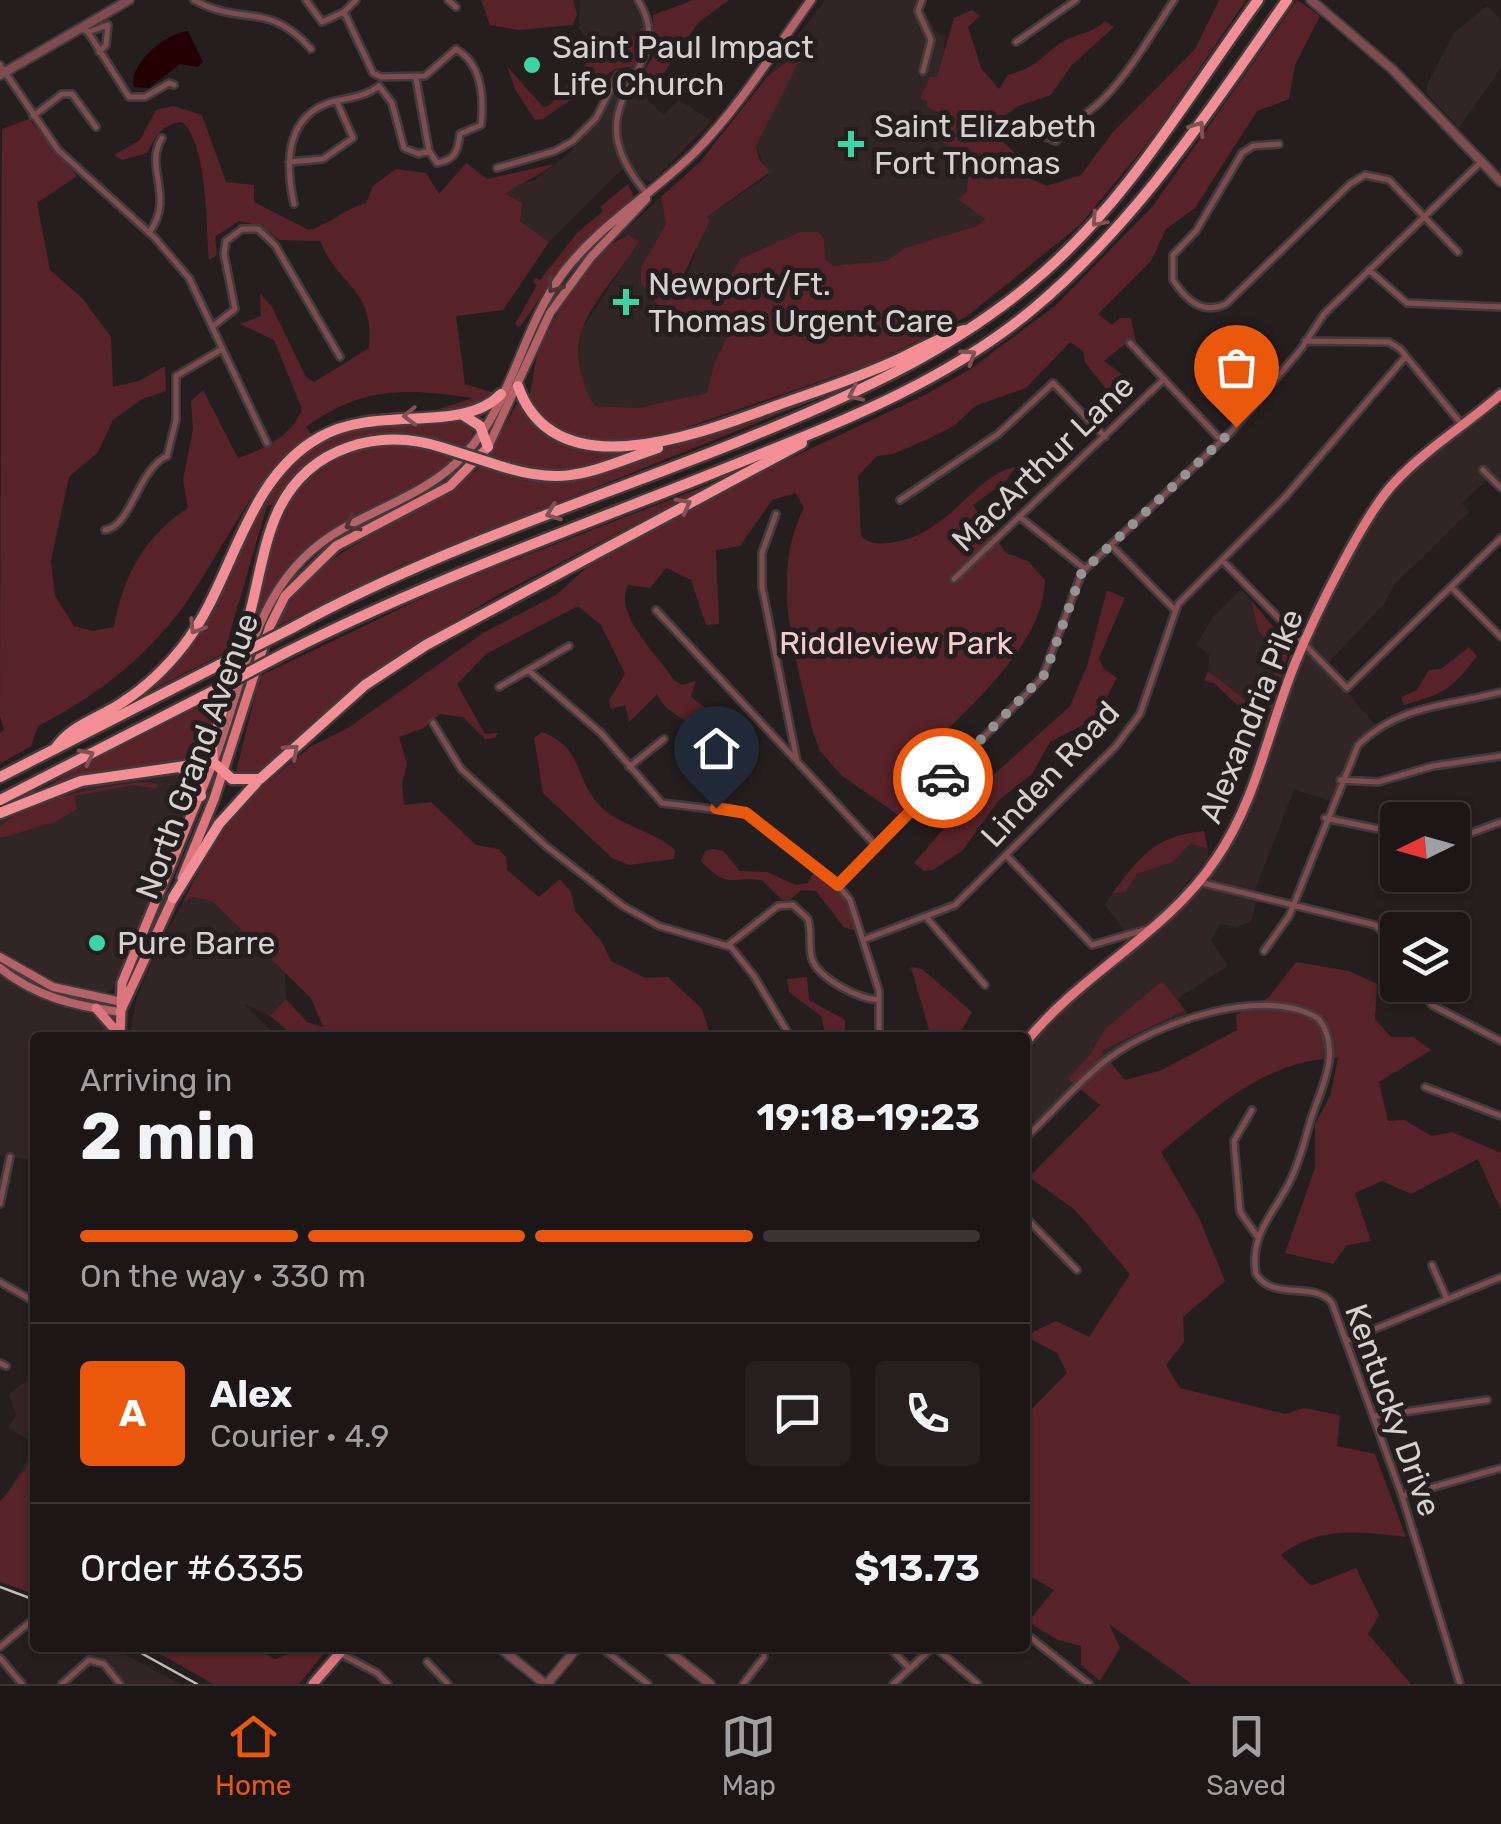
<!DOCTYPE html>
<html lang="en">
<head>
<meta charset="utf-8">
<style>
	body { margin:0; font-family:Rubik,sans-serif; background:#251f1f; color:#f1f3f6; height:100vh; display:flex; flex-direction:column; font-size:38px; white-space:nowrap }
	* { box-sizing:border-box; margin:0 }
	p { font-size:32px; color:#a09fa1 }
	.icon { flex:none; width:55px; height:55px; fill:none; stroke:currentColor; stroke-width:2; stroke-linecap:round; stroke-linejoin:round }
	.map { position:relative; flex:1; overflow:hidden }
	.side { position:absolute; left:30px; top:1032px; width:1000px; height:620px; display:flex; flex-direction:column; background:#1c1616; border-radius:10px; box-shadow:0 2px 8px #0004,0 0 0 2px #3a3535 }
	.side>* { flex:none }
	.needle { width:65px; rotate:265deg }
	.fabs { position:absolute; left:1380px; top:802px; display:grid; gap:20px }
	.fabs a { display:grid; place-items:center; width:90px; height:90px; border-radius:10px; background:#1c1616; box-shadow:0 2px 8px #0004,0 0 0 2px #3a3535; font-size:50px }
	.pin { position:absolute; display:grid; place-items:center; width:85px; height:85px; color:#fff; margin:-102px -42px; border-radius:50% 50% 50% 0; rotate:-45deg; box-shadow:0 0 10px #0007 }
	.pin .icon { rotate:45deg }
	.courier { position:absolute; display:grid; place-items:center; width:100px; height:100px; margin:-50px; border:8px solid #ea580c; border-radius:50%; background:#fff; color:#222; box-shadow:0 2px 12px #0007 }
	.head em { font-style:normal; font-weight:700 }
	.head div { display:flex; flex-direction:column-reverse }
	.head { display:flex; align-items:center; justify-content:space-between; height:170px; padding:0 50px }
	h1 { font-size:65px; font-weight:700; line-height:75px }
	.bar { display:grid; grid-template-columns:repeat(4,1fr); gap:15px 10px; align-content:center; height:120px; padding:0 50px }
	.bar i { height:12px; border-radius:8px; background:#3a3535 }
	.bar .active { background:#ea580c }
	.bar p { grid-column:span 4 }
	.line { display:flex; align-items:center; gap:25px; padding:0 50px; border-top:2px solid #3a3535 }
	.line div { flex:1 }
	.round { display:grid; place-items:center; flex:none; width:105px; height:105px; border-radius:10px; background:#251f1f }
	.dock { display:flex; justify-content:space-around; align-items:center; height:140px; border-top:2px solid #3a3535; background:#1c1616; font-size:28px; color:#a09fa1 }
	.dock a { display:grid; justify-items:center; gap:5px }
	.dock .active { color:#ea580c }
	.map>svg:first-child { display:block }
	.built { fill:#322525 }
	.green { fill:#582328 }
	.water { fill:#250003 }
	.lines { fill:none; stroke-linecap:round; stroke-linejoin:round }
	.minor-casing { stroke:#413b3b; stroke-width:10 }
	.tertiary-casing { stroke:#413b3b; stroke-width:12 }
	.secondary-casing { stroke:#413b3b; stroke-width:12 }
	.primary-casing { stroke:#413b3b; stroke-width:14 }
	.motorway-casing { stroke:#413b3b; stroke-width:15 }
	.minor { stroke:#7e4c4e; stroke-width:5 }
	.tertiary { stroke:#7e4c4e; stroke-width:8 }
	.secondary { stroke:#b36368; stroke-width:8 }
	.primary { stroke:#dc757c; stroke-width:9 }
	.motorway { stroke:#f38f94; stroke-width:10 }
	.rail { stroke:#c2bdbd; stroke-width:2.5 }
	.motorway-bridge-casing { stroke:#413b3b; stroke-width:15; stroke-linecap:butt }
	.motorway-bridge { stroke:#f38f94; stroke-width:10 }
	.oneway { stroke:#825153 }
	.oneway2 { stroke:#503334 }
	.done { stroke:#979292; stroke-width:10; stroke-dasharray:0 18 }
	.route { stroke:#ea580c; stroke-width:12 }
	.poi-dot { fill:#3cd4a4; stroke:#251e1e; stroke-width:4 }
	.labels { text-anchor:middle; stroke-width:10; stroke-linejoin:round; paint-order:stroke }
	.poi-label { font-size:32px; fill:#d5d1d1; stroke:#251e1e; text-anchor:start }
	.street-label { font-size:32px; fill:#d5d1d1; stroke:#251e1e }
	.park-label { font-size:32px; fill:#f5cbcb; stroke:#251e1e }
</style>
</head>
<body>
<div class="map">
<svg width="1501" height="1684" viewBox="0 0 1501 1684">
	<rect width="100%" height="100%" fill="#251e1e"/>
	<path class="built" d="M580,0H632L645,25L616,51L594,55L579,28Z
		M825,0H917L938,34L945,35L943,63L926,105L953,120L968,173L967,193L958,199L986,218L977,226L906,248L886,261L859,265L833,266L825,259L824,240L800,232L740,259L722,290L685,282L707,217L769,175L756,146L787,81L789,59L767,77Z
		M1487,6L1501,19V68L1459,128L1427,94V85L1454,33Z
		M622,74L663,115L679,100L712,121L651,182L637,176L629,165L620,171L549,242L520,221L505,194L519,183L534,181L569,153L602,117Z
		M661,197L666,224L641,269V284L651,298L683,338L740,311L714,364L707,394L639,408L594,406L578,375L580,332L639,241L628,235L616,239Z
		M1501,394V484L1490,477L1462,503L1469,512L1395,584L1384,604L1325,666L1377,727L1350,755L1332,801L1294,790L1253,895L1258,897L1251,922L1236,927L1220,924L1211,940L1228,966L1177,999L1192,1019L1110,1058L1025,1138V1043L1037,1027L1167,916L1237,827L1297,658L1384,495Z
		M1241,589L1251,600L1258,630L1278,655L1271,681L1253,701L1240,700L1208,671L1209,654L1196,645L1213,617Z
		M179,774L189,780L191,805L113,990L104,993L62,984L0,950V819L97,783Z
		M1190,844L1208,849V858L1158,916L1145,927L1139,925L1126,933L1105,905L1112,894L1126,891L1137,874L1173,862Z
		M193,897L213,902L285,972L286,999L279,1009L270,1016L244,1004L277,1037L129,1038L137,997L158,947L183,902Z
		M0,968L43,995L120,1012V1037L35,1038V1160L0,1156Z
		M35,1374V1586L0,1505L33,1451V1443L8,1427L16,1415L9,1394Z
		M78,1648H114L180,1684H120L104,1664L89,1660Z"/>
	<path class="green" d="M481,0H573L577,14L573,25L518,30L490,25Z
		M693,0H729L698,23L646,99L634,85L654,56L653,15Z
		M1219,0H1246L1154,135L1080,225L966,317L870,364L647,441H591L573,436L546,421L527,401C534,388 532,369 538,354C552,319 592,247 629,235L639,241C601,304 553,329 594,406L639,408L707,393L714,364L739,312L683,338L641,284V268L666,224L661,197L700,162L767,77L790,59L799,61L756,146L759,159L770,172L707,217L710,220L684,274L685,282L722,290L740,259L800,232H819L824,240L825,259L833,266L886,261L905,248L977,226L985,219L958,199L967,192L968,173L958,149L943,143L953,120L926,106L927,101L920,98L930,77H937L954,18L972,10L980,16L968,27L981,68L999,89L1008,75C1043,66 1044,50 1070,38C1085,32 1091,33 1105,21L1114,27L1071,66L1051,95L1018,106L999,120V138L1019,157L1029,178L1047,186L1081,175L1113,132L1195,49Z
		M1297,0L1320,16L1295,65L1289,99L1257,111L1195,208L1166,229L1151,261L1098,314L1112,325L1120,318H1131L1137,347L1130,340L1104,361L1123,375L1115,401L1085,362L1083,351L1070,342L1026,388L975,406L954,426L928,439L893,454L877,456L858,476L861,536C869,544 878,544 890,543C952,534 972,475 1016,467L1006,481L973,505L1006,553L1028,561L1045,580C1044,652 950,722 905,772L916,796L898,815L841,775L820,751L813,732C797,660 768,578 804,508L796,493L772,500L740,546L716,550L719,624L706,625L691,580L666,568L650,588L628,585C613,615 658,655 674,680L682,685L696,681L691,697L707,709L737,749L696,765C692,754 701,744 698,732C695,721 666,716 657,694L629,722L625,705L611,709L609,700L625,674L601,625L578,606L486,654L457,684L485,734L498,733L495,738L485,739L463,717L440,714L424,728L399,737L407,764L402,783L404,805L431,802L476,845L498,849L506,857L507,870L539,897L560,879L571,892L575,911L602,942L611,961L645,978L668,977L702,1009L711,1037H295L270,1016L286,999L307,1022L323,1027L311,998L213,902L193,897L183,902L211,847L246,800L310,747L348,728L483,633L556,595L597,558L715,494L927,394L972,368L1056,305L1153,206Z
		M645,25L646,43L636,66L615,69L543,119L535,120L515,89L507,66L543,107L550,105L594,55L616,51Z
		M173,106L202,115L226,182L254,185V202L309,230C331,224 344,209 366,203L373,186L396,169L426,173L439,194L466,163L487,179L554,164C537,178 522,181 505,194L522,203L520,221L549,242L503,310L456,316L465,384L494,393L476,409H439L473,398C406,388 362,386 306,427L312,434C256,473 230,537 193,592C155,651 101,694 38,726L31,746L0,764V733L4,730L0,716L2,129L29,119L77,176L37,203L50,270L83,299L111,337L113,387L139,381L165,366L166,391L142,399L113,420L98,452L69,477L51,560L55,596L74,626L93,631L114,627C123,577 144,536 188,508L183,480L193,429L191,401L203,390L238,458C263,450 293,435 302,409L274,340L240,324L261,316L260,293L272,307L306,377L314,382L369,348C375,288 340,289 320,241L279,240L261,226L239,221L215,237L217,255L209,260C206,226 208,144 182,122C162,124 156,136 147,153L122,160L114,155L140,140L156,110Z
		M628,184L634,197L565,262L520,327L515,324L537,285L533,282L536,278L540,280L577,233L603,211L600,207Z
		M839,390L399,566L277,626C316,539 418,527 482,465L526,481L564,483Z
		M519,400C540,443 581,450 625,452C569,476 545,474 487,457Z
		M402,420H465L475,428L465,450C384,425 324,429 275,505L267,506L229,636L232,649L134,699L197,634L273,483L302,452L344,428Z
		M369,444H413L459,456C374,532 303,509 249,634C271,540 269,484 369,444Z
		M716,482L496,596L382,665L270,763L251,777L235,776L260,676L445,587Z
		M1107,590L1125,598L1099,658L1103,668L1117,678L1096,718L1050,742L1032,774L999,800L963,850L933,870L924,871L914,863L979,788L1070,706L1087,666Z
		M1251,600L1290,647L1267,727L1258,728L1250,741L1254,721L1214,683L1204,681L1208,671L1246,701C1267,699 1276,674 1278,655L1258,630Z
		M1469,647L1477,656C1451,690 1447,692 1404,705L1401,697L1416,691L1429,670L1441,669Z
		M223,695L204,759L106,771L35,795L70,772Z
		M542,732C584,748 573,776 599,805C618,826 654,830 675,850L674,859L629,865L612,858L543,793L534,738Z
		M140,782L158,784L156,789L134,785L74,796L77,809L55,822L0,838V827C28,799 101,786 140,782Z
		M1204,831L1208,849L1190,844L1173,862L1137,874L1126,891L1112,894C1141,856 1152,837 1204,831Z
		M713,849L723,851L740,871L767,872L796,885L808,883L814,872L844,898L856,931L844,927L816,891L801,890L790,900H782L762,880C730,876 728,890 701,861L705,851Z
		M1296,962L1349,971L1377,984L1375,1019L1391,1037H1413L1431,1050L1379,1082L1388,1121L1404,1120L1432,1136L1452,1132L1501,1153V1210L1478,1159L1411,1194L1382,1181L1355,1193L1371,1241L1347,1245L1333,1264L1285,1253L1315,1168V1124L1330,1096L1338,1058C1266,1059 1213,1110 1161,1152L1199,1218L1225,1281L1183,1317L1184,1342L1166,1365L1180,1388L1285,1414L1304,1408L1340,1415L1337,1446L1375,1454L1406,1537C1362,1531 1317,1526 1281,1555L1311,1586L1356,1568L1379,1615L1368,1634L1411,1684H1192L1109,1624L1120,1648L1100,1681L1081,1665V1646L1058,1640L1028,1622L1054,1590L1030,1576L1025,1582V1416L1067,1373L1057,1353L1025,1336L1056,1321L1089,1337L1130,1274L1075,1210L1029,1177L1100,1105L1068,1079L1090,1055L1104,1030L1162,981L1185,1010L1101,1051L1125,1080L1162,1070L1237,1030L1236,1015L1268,998Z
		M911,967L922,969L972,1012L958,1037H931Z
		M807,977L809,1000L845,1020V1037H826L821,1016L789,992L787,979Z
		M33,1459L35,1462V1594L0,1582V1502Z
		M150,1648H255L275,1659L303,1648H328L299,1684H213Z"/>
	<path class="water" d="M188,31L203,62L198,67L180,64L149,88L134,87C128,64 166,33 188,31Z"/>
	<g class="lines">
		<g class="minor-casing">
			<path id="minor" d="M194,0C242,27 268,0 311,49
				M306,0L322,22L344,12L356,0
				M448,0L456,7
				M638,0C684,73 562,97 648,195
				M922,0L918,11L931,40L923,71
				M344,12L373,73L381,77
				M80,28L88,32L129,97H145L169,83L174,85
				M88,32L108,25L106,45L99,52
				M1016,42L1076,0
				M0,65L58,150L155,238L189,278L267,443
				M381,77L425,76L456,49C482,64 484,98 481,125L460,134C458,151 455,160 437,163L429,151
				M379,86L392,103L404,148L419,154L429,151L416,79
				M33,116L62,94H72L96,127
				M1059,130L1049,127L1046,137L1056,141C1068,122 1090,114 1106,96C1134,66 1152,33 1174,0
				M1279,144L1253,146L1242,153L1196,231L1173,255V280C1186,300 1202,315 1226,304L1350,184L1365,175L1389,180L1458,252
				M289,162L323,159L353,138L337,102
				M497,168L555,151L573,141L596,118L618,75L636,72
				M294,204C285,163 285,114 335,101C350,98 366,96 379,86
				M149,233C176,196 143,168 162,138
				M1369,270L1407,303L1501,307
				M212,327L235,309L224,254L226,241L242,229H258L275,245L340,357
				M1305,341L1389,342L1400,349L1463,426
				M1130,343L1220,439
				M1483,470L1501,488
				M900,500L998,434L1053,383L1105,437
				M776,514L762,553V587L797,761
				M1021,518L1085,569
				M105,530C131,527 138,469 167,456L176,420V376L222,349
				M1111,545L1174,609
				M1222,560L1347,688L1501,538
				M954,579L1163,380
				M1451,587L1501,637
				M656,610L875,845
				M528,670L601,733L662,803L746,813L842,890L850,900L879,991V1038
				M499,687L569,646
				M433,723L461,769L546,846L623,906L659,926L731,947L754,976L791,1038
				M629,767L664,739
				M1340,780L1378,782L1433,766L1501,756
				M1325,818L1398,833
				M1452,840L1501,822
				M1006,855L1092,945L1151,928
				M1199,882L1375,925L1398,945
				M838,885L1042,678L1082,572L1231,432L1301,349L1324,314L1482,161
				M926,917L985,985
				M863,940L955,905L1115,747L1140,714L1178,604L1285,497L1406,356
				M728,945L778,906L793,905L808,919C812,932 808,946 812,959C819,979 859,999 879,1000
				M1264,951L1289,916L1358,745C1400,704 1448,706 1501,692
				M1414,985L1432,1005L1501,1041
				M1425,1087L1501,1116
				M1252,1110L1234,1141L1240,1212L1257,1236
				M1025,1138C1053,1113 1078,1081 1109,1058C1156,1023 1265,984 1319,1019C1343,1053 1320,1089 1310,1122C1304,1143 1300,1161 1290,1181C1274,1214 1249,1234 1256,1274C1274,1302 1314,1280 1332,1303L1402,1496L1460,1684
				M0,1204L10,1157
				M1025,1217L1077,1270
				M1432,1265L1447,1299
				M0,1282L35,1302
				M1348,1340L1501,1277
				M0,1363L6,1366
				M1376,1416L1487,1400
				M1402,1496L1501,1468
				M1025,1633L1089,1684
				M0,1647L35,1618
				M602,1648L648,1684
				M890,1648L908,1667
				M936,1648L978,1684
				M341,1654L377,1673L388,1684
				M0,1658L22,1684
				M427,1662L448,1684
				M62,1684L89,1660L104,1664L120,1684
				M743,1684L764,1657V1648
				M893,1684L932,1648"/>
		</g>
		<g class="tertiary-casing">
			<path id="tertiary" d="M1311,0L1392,69L1501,182
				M0,75L129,0
				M500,1648L545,1684
				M665,1648L710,1684
				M547,1684L577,1648"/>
		</g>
		<g class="secondary-casing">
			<path id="secondary" d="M488,447L550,313L591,257L646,199
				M215,758C248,671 254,577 344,528C387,504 433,490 466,453C512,403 522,328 563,273C600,224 653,194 696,151C740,106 774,51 811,0
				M0,957L53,987L122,1002
				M0,968C36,997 75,1006 120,1012"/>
		</g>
		<g class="primary-casing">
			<path id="primary" d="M182,878L214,799L270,626L285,596L336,546L450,486L488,447
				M96,1008L118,1033
				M120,1012L176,892
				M120,1038L122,983L213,762
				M1025,1043C1081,973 1166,934 1216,859C1258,798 1268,728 1296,661C1314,617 1364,514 1395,482C1426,449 1467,424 1501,394
				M313,1684L344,1648"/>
		</g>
		<g class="motorway-casing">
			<path id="motorway" d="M518,386C555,493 706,431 778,405C820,390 861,377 901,358C922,348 942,336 964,330
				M463,415L480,426L488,447
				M444,448C380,427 310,446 279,509C264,540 259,579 250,613C238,657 225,702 212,746L213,762L232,779H260L365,685L426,645L802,443
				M491,463C566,489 587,472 658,448
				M292,628C433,550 590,501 740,441C849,397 953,352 1043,273C1131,196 1189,94 1258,0
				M285,653C423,583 568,531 711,474C824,428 938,388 1033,309C1138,221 1209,111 1287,0
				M55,749C70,725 100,718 123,702C146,687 167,667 184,645C234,581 244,479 320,437C377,404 462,435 501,394
				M181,768L195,777L201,796
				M0,777L217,666
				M0,800L215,690
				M0,813L81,781L213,762
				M173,898L219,824L257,782"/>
		</g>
		<use href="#minor" class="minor"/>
		<use href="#tertiary" class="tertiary"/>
		<use href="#secondary" class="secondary"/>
		<use href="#primary" class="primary"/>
		<use href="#motorway" class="motorway"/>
		<path class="rail" d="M0,1587L35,1600
			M132,1648L197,1684"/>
		<g class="motorway-bridge-casing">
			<path id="motorway-bridge" d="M444,448L491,463
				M217,666L292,628
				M215,690L285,653"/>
		</g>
		<use href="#motorway-bridge" class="motorway-bridge"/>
	</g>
	<defs><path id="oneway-chevron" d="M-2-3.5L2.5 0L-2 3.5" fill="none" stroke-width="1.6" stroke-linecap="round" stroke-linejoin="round" transform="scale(2.5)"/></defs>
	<g class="oneway">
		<use href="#oneway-chevron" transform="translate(1198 128) rotate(-55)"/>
		<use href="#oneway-chevron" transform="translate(1098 220) rotate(132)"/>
		<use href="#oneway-chevron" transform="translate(969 356) rotate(-33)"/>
		<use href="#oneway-chevron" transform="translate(855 394) rotate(155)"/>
		<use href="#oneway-chevron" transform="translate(410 416) rotate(178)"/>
		<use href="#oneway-chevron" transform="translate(684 505) rotate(-28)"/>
		<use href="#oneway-chevron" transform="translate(553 513) rotate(159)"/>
		<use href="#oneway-chevron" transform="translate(196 627) rotate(122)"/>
		<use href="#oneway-chevron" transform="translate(292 751) rotate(-42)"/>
		<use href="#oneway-chevron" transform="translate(87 756) rotate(-27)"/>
	</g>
	<g class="oneway2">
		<use href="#oneway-chevron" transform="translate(554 286) rotate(124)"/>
		<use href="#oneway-chevron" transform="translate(352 524) rotate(152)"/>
	</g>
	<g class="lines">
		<path class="done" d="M943,778L1045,674L1082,572L1236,427"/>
		<path class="route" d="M716,808L746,813L838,885L943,778"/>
	</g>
	<g class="poi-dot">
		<circle cx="532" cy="65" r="10"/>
		<path d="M846 129h10v10h10v10h-10v10h-10v-10h-10v-10h10z"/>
		<path d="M621 287h10v10h10v10h-10v10h-10v-10h-10v-10h10z"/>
		<circle cx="97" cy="943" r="10"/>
	</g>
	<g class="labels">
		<g class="poi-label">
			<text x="552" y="58">Saint Paul Impact<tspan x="552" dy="37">Life Church</tspan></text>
			<text x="874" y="137">Saint Elizabeth<tspan x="874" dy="37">Fort Thomas</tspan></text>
			<text x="648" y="295">Newport/Ft.<tspan x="648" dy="37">Thomas Urgent Care</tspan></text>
			<text x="117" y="954">Pure Barre</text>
		</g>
		<g class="street-label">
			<text transform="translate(1043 463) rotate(-44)" y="11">MacArthur Lane</text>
			<text transform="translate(1251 716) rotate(-68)" y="11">Alexandria Pike</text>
			<text transform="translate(197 756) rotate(-70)" y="11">North Grand Avenue</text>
			<text transform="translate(1050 774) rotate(-47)" y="11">Linden Road</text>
			<text transform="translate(1393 1410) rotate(70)" y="11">Kentucky Drive</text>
		</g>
		<g class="park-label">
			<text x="896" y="654">Riddleview Park</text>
		</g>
	</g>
</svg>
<div class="fabs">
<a><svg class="needle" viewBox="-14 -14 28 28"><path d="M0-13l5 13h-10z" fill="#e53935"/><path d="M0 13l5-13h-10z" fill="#a09fa1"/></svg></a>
<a><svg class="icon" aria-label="layers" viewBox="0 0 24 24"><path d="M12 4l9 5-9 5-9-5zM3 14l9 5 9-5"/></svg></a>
</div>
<div class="pin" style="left:1236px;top:427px;background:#ea580c"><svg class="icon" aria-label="bag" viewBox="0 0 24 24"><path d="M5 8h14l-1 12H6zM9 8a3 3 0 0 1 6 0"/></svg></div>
<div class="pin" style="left:716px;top:808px;background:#1f2937"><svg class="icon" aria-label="home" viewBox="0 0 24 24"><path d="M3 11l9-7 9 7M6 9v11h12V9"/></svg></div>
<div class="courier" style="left:943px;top:778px"><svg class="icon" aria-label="car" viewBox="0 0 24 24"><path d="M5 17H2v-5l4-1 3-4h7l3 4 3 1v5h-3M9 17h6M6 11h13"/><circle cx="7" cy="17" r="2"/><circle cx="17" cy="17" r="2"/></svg></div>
<section class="side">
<div class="head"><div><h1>2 min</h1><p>Arriving in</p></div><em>19:18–19:23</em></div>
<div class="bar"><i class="active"></i><i class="active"></i><i class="active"></i><i></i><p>On the way · 330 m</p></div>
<div class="line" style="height:180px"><b class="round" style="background:#ea580c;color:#fff">A</b><div><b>Alex</b><p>Courier · 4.9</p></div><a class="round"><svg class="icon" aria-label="chat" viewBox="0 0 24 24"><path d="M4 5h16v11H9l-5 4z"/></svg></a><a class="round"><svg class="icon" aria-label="phone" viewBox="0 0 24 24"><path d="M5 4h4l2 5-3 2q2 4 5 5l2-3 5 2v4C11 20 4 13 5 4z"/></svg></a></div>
<div class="line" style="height:130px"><div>Order #6335</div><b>$13.73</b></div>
</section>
</div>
<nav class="dock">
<a class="active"><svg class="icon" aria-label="home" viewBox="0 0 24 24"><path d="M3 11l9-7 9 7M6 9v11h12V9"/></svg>Home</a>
<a><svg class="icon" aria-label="map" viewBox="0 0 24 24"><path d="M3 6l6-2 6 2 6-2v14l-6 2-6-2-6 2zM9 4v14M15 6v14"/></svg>Map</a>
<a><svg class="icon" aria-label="saved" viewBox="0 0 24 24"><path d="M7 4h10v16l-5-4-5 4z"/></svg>Saved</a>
</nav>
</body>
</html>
